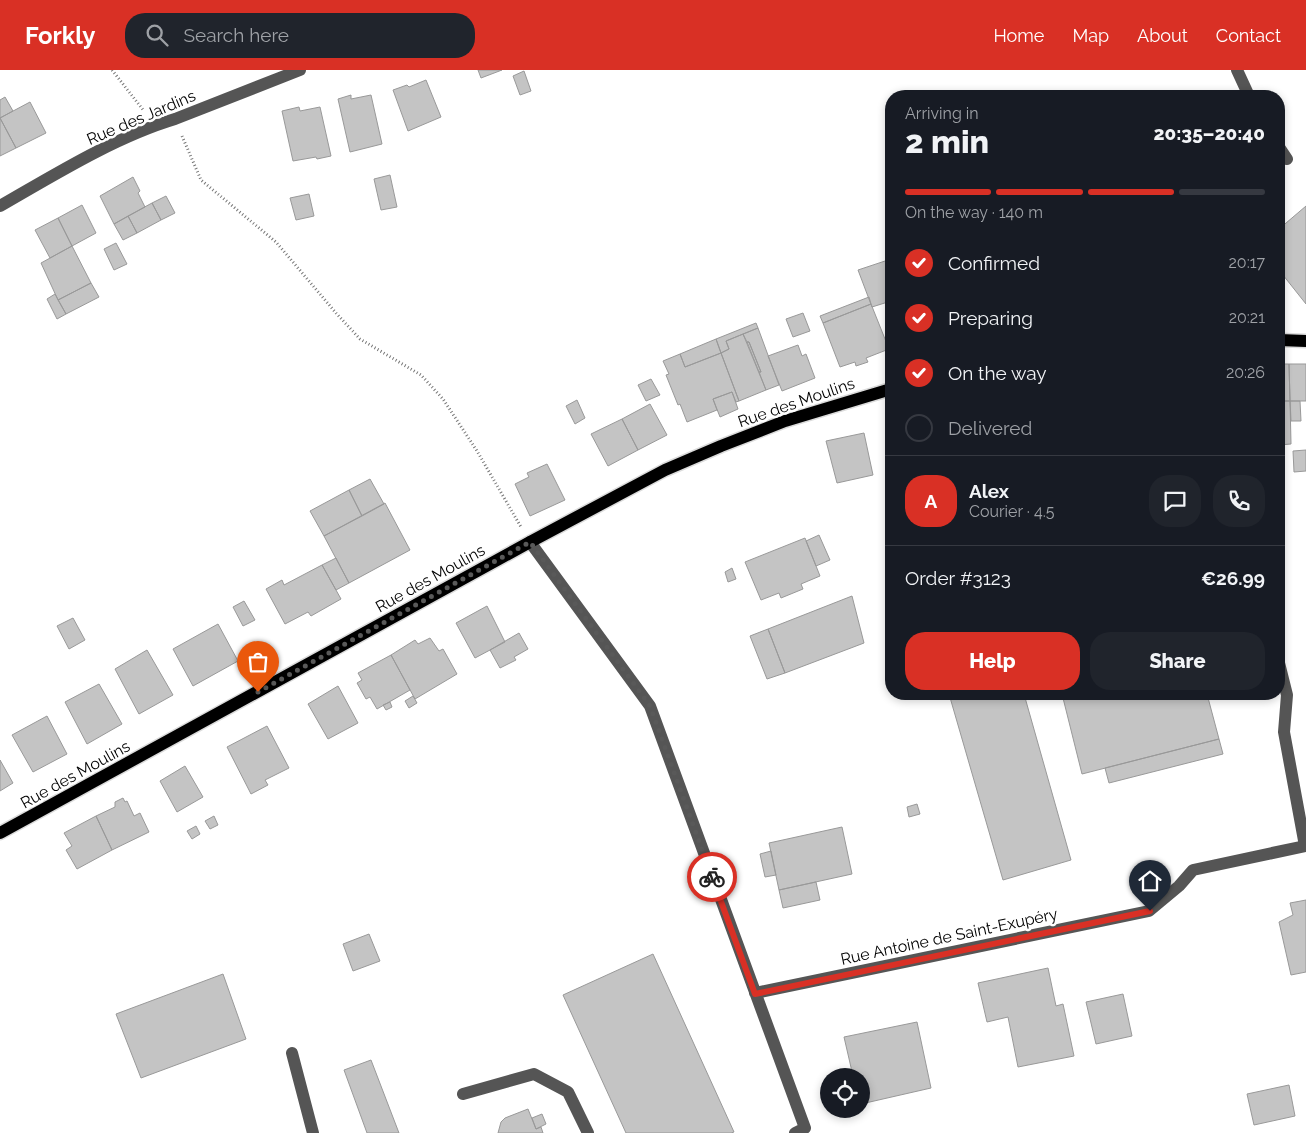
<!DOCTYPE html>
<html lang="en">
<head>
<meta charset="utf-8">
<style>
	body { margin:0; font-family:Raleway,sans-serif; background:#20242c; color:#f1f3f6; height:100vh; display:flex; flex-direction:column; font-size:19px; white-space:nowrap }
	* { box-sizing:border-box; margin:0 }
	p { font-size:16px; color:#9ea1a6 }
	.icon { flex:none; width:28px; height:28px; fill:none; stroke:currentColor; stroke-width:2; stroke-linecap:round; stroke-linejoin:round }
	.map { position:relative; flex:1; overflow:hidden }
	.panel { position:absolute; left:885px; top:20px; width:400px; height:610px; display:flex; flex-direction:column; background:#171b24; border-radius:20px; box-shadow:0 2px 8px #0003 }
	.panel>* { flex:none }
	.fabs { position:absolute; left:820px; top:998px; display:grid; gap:10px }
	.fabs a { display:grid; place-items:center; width:50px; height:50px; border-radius:50%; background:#171b24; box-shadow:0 2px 8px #0003; font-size:25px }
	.pin { position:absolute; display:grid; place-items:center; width:42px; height:42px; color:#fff; margin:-51px -21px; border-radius:50% 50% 50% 0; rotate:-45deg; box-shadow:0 0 5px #0007 }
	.pin .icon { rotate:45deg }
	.courier { position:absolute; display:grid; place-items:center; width:50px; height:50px; margin:-25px; border:4px solid #d93025; border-radius:50%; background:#fff; color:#222; box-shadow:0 1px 6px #0007 }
	.head em { font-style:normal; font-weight:800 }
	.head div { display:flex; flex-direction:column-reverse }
	.head { display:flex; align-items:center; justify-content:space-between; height:85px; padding:0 20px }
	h1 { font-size:32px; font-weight:800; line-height:38px }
	.bar { display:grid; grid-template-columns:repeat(4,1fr); gap:8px 5px; align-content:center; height:60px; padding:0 20px }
	.bar i { height:6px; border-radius:4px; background:#363941 }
	.bar .selected { background:#d93025 }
	.bar p { grid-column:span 4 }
	.line { display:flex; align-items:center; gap:12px; padding:0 20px; border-top:1px solid #363941 }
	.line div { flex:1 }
	.round { display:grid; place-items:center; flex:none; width:52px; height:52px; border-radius:20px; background:#20242c }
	ol { padding:0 20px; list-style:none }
	li { display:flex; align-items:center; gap:15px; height:55px }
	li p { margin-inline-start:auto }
	li .icon { padding:5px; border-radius:50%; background:#d93025; color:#fff; stroke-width:4 }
	li:last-child { color:#9ea1a6 }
	li i { width:28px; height:28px; border:2px solid #363941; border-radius:50% }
	.cta { display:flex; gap:10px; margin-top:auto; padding:10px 20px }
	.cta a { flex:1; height:58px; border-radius:20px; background:#d93025; color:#fff; font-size:20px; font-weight:800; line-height:58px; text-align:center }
	.cta a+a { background:#20242c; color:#f1f3f6 }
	header { display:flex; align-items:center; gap:30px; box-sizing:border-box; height:70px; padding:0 25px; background:#d93025; color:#fff }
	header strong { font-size:24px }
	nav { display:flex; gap:28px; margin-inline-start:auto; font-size:18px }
	.search { width:350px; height:45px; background:#20242c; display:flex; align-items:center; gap:12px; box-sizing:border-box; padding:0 18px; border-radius:20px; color:#9ea1a6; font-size:19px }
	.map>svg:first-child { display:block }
	.building { fill:#c4c4c4; stroke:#999 }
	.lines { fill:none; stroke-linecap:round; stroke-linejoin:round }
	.major-casing { stroke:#dbdbdb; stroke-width:15 }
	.path { stroke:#777; stroke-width:3; stroke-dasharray:1 2.5; stroke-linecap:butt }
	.minor { stroke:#555; stroke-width:12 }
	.major { stroke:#000; stroke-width:12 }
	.done { stroke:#595959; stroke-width:5; stroke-dasharray:0 9 }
	.route { stroke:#d93025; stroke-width:6 }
	.labels { text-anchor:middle; stroke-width:5; stroke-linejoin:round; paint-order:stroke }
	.street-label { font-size:16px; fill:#000; stroke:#fff }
</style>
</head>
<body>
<header>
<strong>Forkly</strong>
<div class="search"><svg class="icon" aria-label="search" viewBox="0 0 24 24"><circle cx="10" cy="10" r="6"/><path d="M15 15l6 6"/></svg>Search here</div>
<nav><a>Home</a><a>Map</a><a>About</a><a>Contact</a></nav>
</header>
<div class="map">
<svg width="1306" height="1063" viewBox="0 0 1306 1063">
	<rect width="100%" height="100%" fill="#fff"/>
	<path class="building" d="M478,0H502L481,8Z
		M524,1L531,21L520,25L513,6Z
		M426,10L441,47L408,61L393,20L407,15L409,17Z
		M351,25V29L371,25L382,74L350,82L338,29Z
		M5,27L13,41L0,48V30Z
		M30,32L46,63L16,78L0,48Z
		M299,37L300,41L320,37L331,86L317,89L316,87L293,91L282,41Z
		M0,48L16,78L0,86Z
		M390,105L397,137L381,140L374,109Z
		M133,107L140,121L138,123L145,137L114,154L100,126Z
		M309,124L314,146L296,150L290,128Z
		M166,126L175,143L161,150L152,133Z
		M152,133L161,150L137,163L128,146Z
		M82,135L96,163L72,176L58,148Z
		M1306,136V234L1279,200V159Z
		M128,146L137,163L123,170L114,154Z
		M58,148L72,176L50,188L35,160Z
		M116,173L127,194L114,200L104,179Z
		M72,176L91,213L58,230L41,193Z
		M891,189V231L872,237L858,200Z
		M91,213L99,227L66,244L58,230Z
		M55,224L66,244L57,249L47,229Z
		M869,227L871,234L823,253L820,246Z
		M871,234L889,279L866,288L868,292L856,296L855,292L840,297L823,253Z
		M803,243L810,261L793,267L786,249Z
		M756,253L758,258L726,271L729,279L721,283L716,269Z
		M758,258L779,315L766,320L759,302H761L749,272H747L743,264Z
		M743,264L766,320L739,331L721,283L729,279L726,271Z
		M716,269L721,283L685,297L680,284Z
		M747,272H749L761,302H759Z
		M798,275L802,286L806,284L815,308L782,321L768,286Z
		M721,283L739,331L736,332L732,322L713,329L717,340L687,352L680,334L678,335L666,305L669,304L663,291L680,284L685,297Z
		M1279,294H1289L1290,331H1279Z
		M1289,294H1306V331H1290Z
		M651,309L660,325L646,331L638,315Z
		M732,322L738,339L720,347L713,329Z
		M577,330L585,348L575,354L566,336Z
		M1279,331H1290L1291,374L1279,375Z
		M1290,331H1300L1301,351H1291Z
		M650,334L667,365L638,380L622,349Z
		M622,349L638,380L608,396L591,364Z
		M864,363L873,405L837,413L826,371Z
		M1306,380V401L1294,402L1293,381Z
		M547,394L565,430L530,446L515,414L529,407L527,403Z
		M370,409L384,434L362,446L349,420Z
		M349,420L362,446L324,466L310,441Z
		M385,433L410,480L349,513L324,466Z
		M819,465L830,490L816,496L806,471Z
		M805,468L820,506L801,514L803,519L781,528L779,523L761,530L745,492Z
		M336,488L349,513L336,520L322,495Z
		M322,495L341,529L311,546L308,542L285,554L266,519L282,510L284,515Z
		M732,498L736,509L728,512L725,502Z
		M852,526L864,573L785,603L768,559Z
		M244,531L255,550L243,556L233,537Z
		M487,536L505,572L475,588L456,553Z
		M73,548L85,570L69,579L57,556Z
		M218,554L238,591L193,616L173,579Z
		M768,559L785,603L767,609L750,566Z
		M519,563L528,579L514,587L516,590L500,598L490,580Z
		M430,568L439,581L443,579L457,604L415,629L391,585L415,570L418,574Z
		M147,580L173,625L139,644L115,599Z
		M391,585L410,620L377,639L370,627L366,629L357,613L362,610L358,603Z
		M99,614L122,654L87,674L65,632Z
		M338,616L358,653L328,669L308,634Z
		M949,624H1024L1071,790L1003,810Z
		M1062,624H1207L1219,669L1082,704Z
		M413,626L417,633L409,638L405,631Z
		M390,632L392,637L386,640L383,635Z
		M47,646L67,684L33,702L12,665Z
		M267,656L289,698L265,710L268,715L251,724L227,677Z
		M1219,669L1223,684L1109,713L1105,698Z
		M0,690L13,713L0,721Z
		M185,696L203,727L177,742L160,711Z
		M123,728L125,732L127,731L134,746L140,743L149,762L112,780L96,746L115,737V732Z
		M917,734L920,744L909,747L907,737Z
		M96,746L112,780L77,799L66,780L72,776L64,763Z
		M214,746L218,755L210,759L205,751Z
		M196,756L200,764L192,769L187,761Z
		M842,757L852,804L779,820L769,773Z
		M771,781L776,805L765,807L760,784Z
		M816,812L820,830L783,838L779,820Z
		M1306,830V902L1291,905L1279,852L1293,845L1290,833Z
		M369,864L380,891L353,901L343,874Z
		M653,884L734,1062L731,1063H626L563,925Z
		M1048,898L1056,936L1063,934L1074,986L1018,997L1008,947L987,952L978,913Z
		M223,904L246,969L141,1008L116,944Z
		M1123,924L1132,966L1096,974L1086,932Z
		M917,952L931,1018L861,1034V1006H853L844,967Z
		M371,990L399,1063H367L344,1000Z
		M1289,1015L1295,1046L1254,1055L1247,1024Z
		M528,1039L536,1059L541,1057L543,1063H498L501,1052L505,1048Z
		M542,1044L546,1054L536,1059L532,1048Z"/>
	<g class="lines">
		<g class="major-casing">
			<path id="major" d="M1279,270L1306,271
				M0,763L530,472L665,400L721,376L785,351L891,319"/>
		</g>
		<path class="path" d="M112,0L144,41
			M182,66L201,110L276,172L336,243L360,269L421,305L443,329L477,381L521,457"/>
		<path class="minor" d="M1237,0L1249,26
			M1279,77L1287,89
			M0,136C54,105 115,67 175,49L300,0
			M530,472L650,636L805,1058L795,1063
			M755,923L1149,841L1179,816L1193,800L1305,776L1284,662L1287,625L1279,593
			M292,983L313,1063
			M463,1024L534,1004L568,1022L588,1063"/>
		<use href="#major" class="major"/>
	</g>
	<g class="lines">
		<path class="done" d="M258,622L530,472L650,636L712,807"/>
		<path class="route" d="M712,807L755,924L1150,841"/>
	</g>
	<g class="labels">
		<g class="street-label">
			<text transform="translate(141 47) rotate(-23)" y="6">Rue des Jardins</text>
			<text transform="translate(796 332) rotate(-19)" y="6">Rue des Moulins</text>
			<text transform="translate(430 508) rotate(-29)" y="6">Rue des Moulins</text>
			<text transform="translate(75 704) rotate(-29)" y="6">Rue des Moulins</text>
			<text transform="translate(949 866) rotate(-12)" y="6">Rue Antoine de Saint-Exupéry</text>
		</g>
	</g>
</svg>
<div class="fabs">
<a><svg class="icon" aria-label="locate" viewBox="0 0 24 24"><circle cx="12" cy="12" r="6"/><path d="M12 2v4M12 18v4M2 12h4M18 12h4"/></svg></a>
</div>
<div class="pin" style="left:258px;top:622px;background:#ea580c"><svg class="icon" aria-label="bag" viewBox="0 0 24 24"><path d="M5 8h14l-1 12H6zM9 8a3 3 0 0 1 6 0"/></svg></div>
<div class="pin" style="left:1150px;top:841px;background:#1f2937"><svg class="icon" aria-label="home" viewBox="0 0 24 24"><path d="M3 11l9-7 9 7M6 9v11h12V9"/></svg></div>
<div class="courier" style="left:712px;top:807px"><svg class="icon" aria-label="bike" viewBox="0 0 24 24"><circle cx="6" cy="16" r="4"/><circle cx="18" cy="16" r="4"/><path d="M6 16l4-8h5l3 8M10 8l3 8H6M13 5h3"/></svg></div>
<section class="panel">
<div class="head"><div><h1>2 min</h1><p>Arriving in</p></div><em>20:35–20:40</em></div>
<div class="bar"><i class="selected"></i><i class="selected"></i><i class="selected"></i><i></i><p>On the way · 140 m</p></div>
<ol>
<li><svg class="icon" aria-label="check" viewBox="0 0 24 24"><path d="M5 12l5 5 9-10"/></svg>Confirmed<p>20:17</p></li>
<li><svg class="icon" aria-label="check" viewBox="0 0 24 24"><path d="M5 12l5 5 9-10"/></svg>Preparing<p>20:21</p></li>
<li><svg class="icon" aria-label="check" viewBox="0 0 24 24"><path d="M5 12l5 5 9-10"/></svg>On the way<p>20:26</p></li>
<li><i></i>Delivered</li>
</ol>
<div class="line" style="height:90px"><b class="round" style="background:#d93025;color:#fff">A</b><div><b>Alex</b><p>Courier · 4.5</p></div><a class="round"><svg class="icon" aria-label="chat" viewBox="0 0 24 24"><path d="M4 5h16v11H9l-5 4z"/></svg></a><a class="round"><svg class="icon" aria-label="phone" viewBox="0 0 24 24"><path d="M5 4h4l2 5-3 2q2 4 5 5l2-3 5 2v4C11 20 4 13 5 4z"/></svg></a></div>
<div class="line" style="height:65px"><div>Order #3123</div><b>€26.99</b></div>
<div class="cta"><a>Help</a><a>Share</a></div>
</section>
</div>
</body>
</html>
